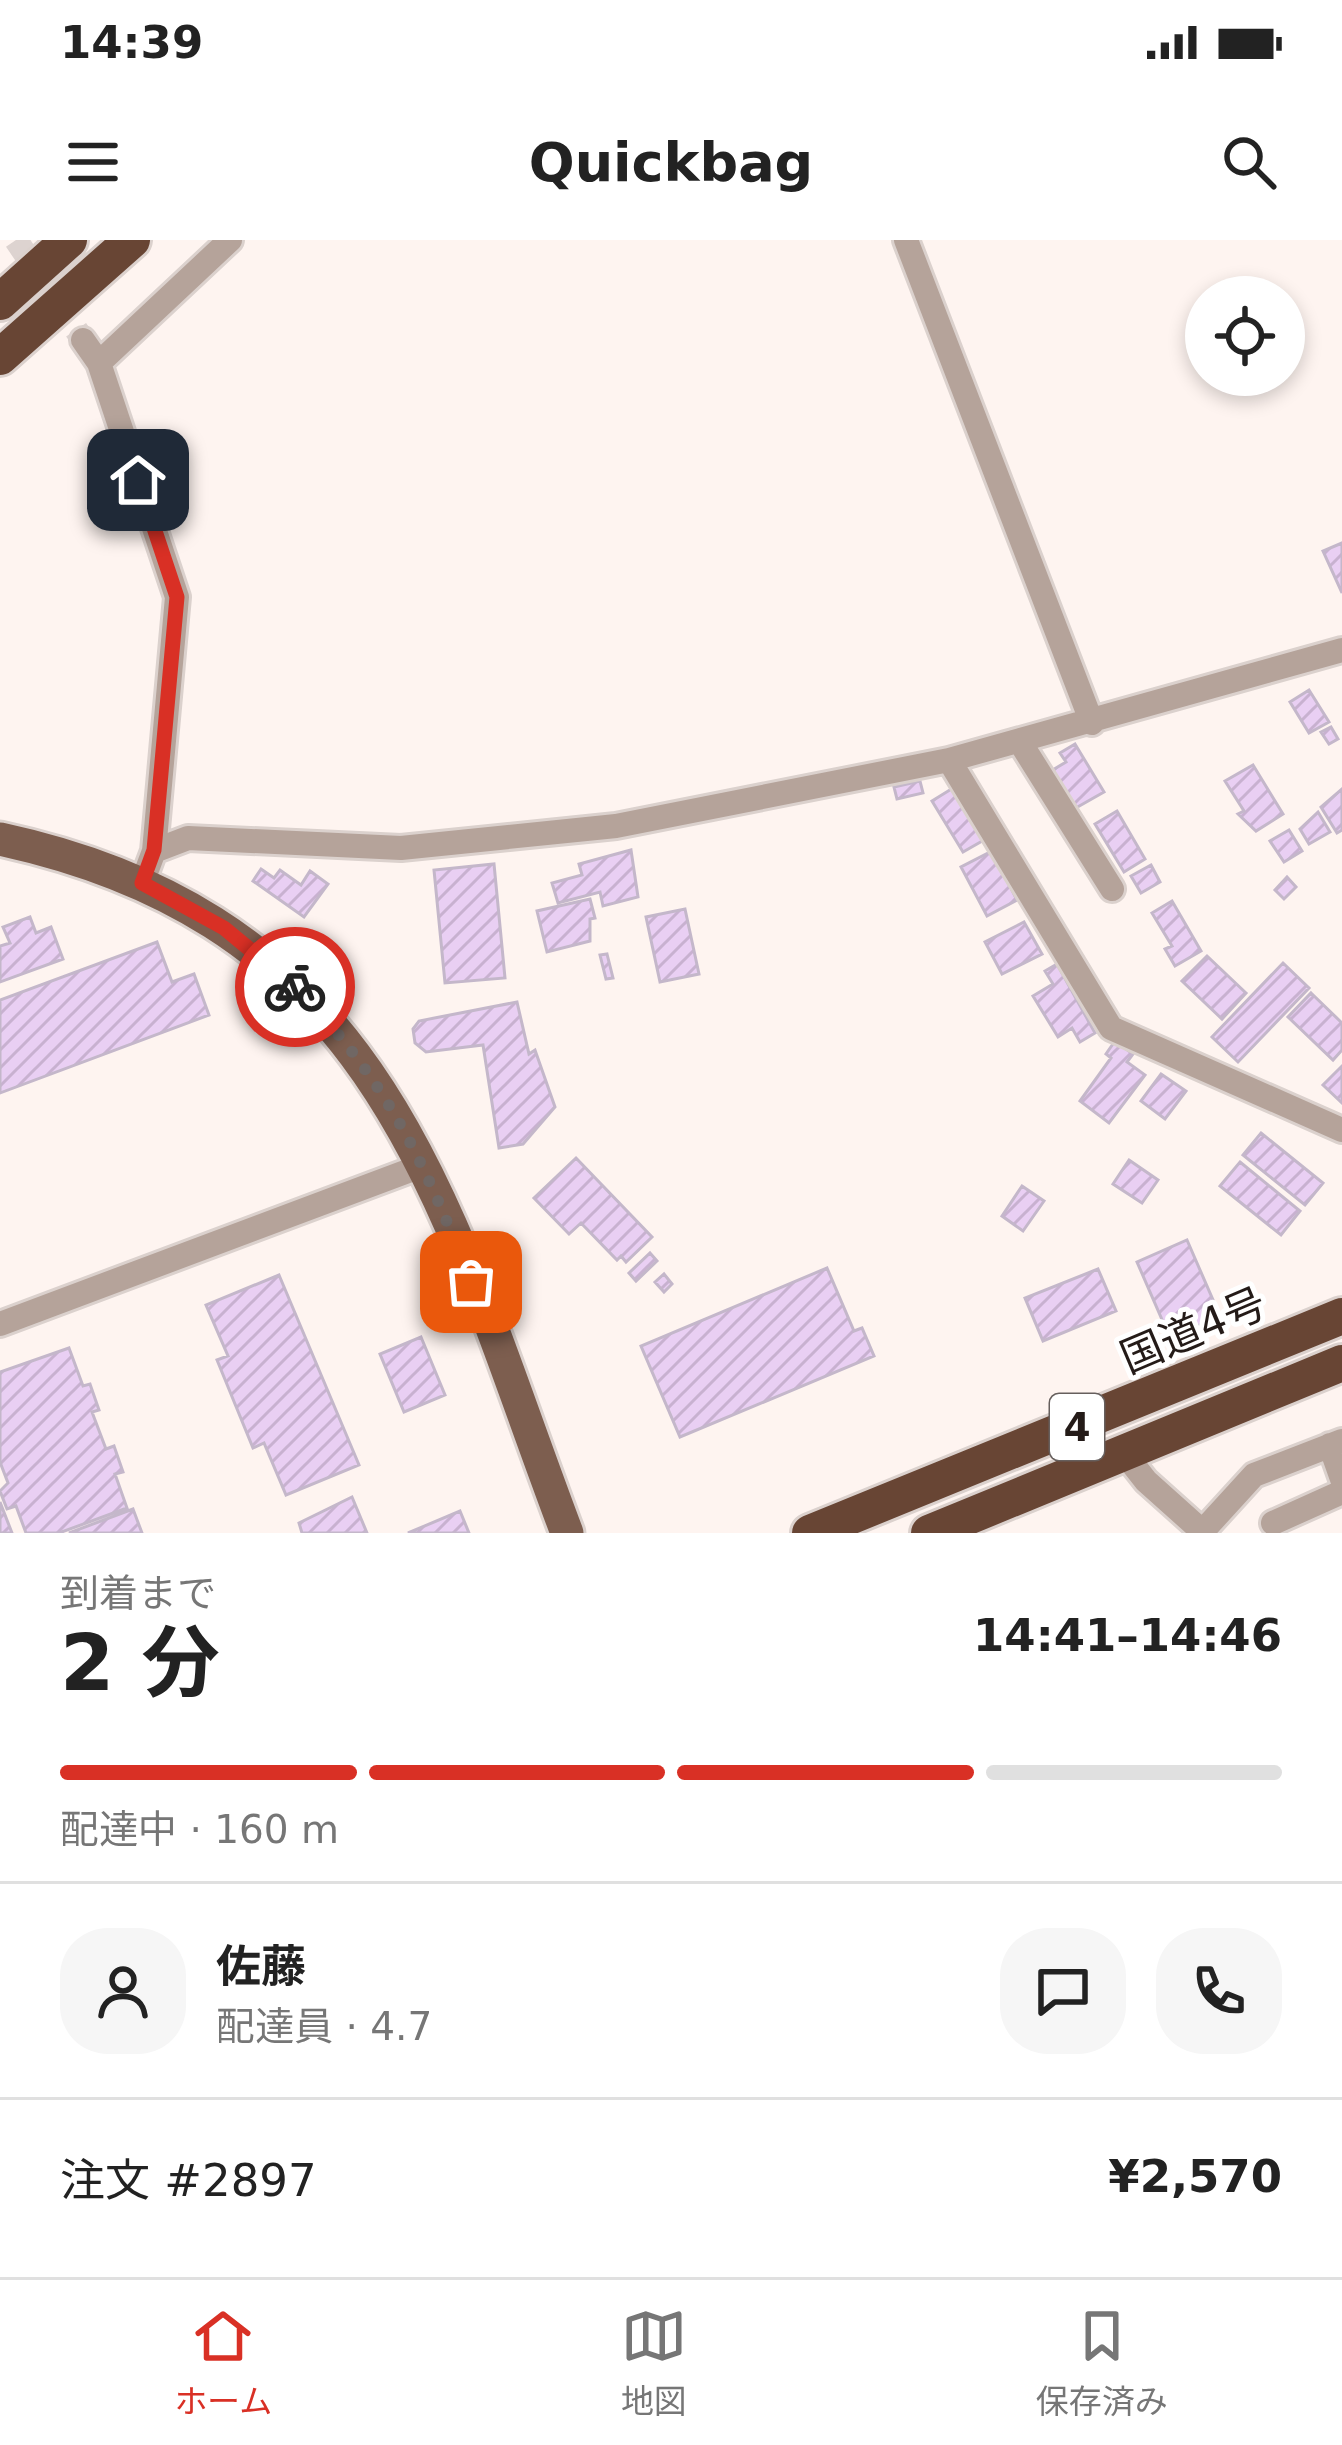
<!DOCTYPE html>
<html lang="ja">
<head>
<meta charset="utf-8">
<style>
	body { margin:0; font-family:"DejaVu Sans","Noto Sans JP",sans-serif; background:#f6f6f6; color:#222; height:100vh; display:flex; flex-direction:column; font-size:45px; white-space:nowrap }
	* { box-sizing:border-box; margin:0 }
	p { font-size:39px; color:#767676 }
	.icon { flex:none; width:66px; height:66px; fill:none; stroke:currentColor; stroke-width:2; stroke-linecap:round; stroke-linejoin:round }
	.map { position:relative; height:1293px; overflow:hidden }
	.side { display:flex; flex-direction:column; background:#fff; flex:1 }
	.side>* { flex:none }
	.buttons { position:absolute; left:1185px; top:36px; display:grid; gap:24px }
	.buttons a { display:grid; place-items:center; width:120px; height:120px; border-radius:50%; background:#fff; box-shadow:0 6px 18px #0003; font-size:60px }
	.pin { position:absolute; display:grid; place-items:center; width:102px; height:102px; color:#fff; margin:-51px; border-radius:24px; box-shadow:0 6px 18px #0006 }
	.courier { position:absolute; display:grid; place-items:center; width:120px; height:120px; margin:-60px; border:9px solid #d93025; border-radius:50%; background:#fff; color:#222; box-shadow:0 3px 15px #0007 }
	.headline em { font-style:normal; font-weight:700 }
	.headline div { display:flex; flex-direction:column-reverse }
	.headline { display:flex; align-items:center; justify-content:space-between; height:204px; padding:0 60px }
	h1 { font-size:78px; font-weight:700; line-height:90px }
	.bar { display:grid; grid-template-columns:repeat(4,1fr); gap:18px 12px; align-content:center; height:144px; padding:0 60px }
	.bar i { height:15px; border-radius:9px; background:#e0e0e0 }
	.bar .on { background:#d93025 }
	.bar p { grid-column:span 4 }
	.line { display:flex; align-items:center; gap:30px; padding:0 60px; border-top:3px solid #e0e0e0 }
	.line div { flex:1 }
	.round { display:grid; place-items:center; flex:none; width:126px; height:126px; border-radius:48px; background:#f6f6f6 }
	.status { display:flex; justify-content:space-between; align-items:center; height:84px; padding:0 60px; background:#fff; direction:ltr }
	.status svg { height:33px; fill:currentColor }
	header { display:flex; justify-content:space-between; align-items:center; height:156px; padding:0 60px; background:#fff; font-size:54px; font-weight:700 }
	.tab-bar { display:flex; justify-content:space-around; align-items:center; height:168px; border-top:3px solid #e0e0e0; background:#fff; font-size:33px; color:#767676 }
	.tab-bar a { display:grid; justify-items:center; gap:6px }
	.tab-bar .on { color:#d93025 }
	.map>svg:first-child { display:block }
	.building { fill:url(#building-hatch); stroke:#c4b7ca; stroke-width:3 }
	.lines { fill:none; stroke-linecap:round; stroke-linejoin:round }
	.minor-tunnel { stroke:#ddd3d0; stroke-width:24; stroke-dasharray:24 12; stroke-linecap:butt }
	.minor-casing { stroke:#dbd1cd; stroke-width:30 }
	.major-casing { stroke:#dbd1cd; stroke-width:39 }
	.highway-casing { stroke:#dbd1cd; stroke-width:42 }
	.minor { stroke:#b5a39a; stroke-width:24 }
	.major { stroke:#7d5e4f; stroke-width:33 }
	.highway { stroke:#684534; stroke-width:36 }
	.done { stroke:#706764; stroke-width:12; stroke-dasharray:0 21.6 }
	.route { stroke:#d93025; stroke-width:15 }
	.labels { text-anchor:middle; stroke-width:10; stroke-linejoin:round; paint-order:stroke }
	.shield { fill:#fff; stroke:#665f5d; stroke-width:3 }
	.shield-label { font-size:39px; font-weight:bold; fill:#241b18 }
	.street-label { font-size:42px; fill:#241b18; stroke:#fff }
</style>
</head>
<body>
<div class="status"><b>14:39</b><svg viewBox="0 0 49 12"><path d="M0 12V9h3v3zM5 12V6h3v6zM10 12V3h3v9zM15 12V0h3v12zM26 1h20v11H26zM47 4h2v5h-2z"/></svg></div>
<header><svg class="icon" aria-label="menu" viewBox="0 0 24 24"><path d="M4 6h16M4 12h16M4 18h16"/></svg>Quickbag<svg class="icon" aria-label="search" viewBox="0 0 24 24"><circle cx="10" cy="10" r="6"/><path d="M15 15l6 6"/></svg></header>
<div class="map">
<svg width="1342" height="1293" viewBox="0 0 1342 1293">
	<defs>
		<pattern id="building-hatch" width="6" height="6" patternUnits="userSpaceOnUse" patternTransform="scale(3)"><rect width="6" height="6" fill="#e9cff3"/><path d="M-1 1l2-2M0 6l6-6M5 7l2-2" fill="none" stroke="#c8b1d0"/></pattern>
	</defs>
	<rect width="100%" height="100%" fill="#fef4f0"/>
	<path class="building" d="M1342,303V353L1323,311Z
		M1309,450L1329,482L1309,493L1290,462Z
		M1331,487L1338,499L1329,504L1321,492Z
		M1075,504L1104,552L1074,569L1051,531L1066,522L1060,513Z
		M1253,525L1283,574L1256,591L1238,574L1244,571L1225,541Z
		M920,541L923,553L897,559L894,547Z
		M953,548L984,600L963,612L932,561Z
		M1342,549V590L1337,593L1321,567Z
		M1117,571L1145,619L1124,632L1095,584Z
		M1318,572L1330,592L1309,604L1300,589Z
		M1289,590L1302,611L1284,622L1270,601Z
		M631,610L638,657L603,666L600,652L558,663L552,643L582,635L579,624Z
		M992,611L1017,660L987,676L961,627Z
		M494,624L505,738L445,743L434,630Z
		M1151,625L1160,642L1141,653L1131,636Z
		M261,629L274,638L280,630L301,645L310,631L328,644L304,677L253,641Z
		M1287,637L1296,647L1284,659L1275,650Z
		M590,659L595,678L590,679V701L547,712L537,671Z
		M1172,661L1201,711L1175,726L1165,709L1172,706L1152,673Z
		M685,669L699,734L660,742L646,677Z
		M30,677L36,693L51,687L63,719L0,742V706L10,703L3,687Z
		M1024,682L1042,714L1002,734L985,702Z
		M157,702L172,742L194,734L209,775L0,853V760Z
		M607,714L613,738L606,739L600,715Z
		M1207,716L1246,753L1222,779L1182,741Z
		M1283,723L1309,748L1238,822L1212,797Z
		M1057,724L1095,793L1080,802L1072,788L1058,797L1033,756L1053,744L1045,731Z
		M1311,753L1342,783V810L1333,820L1288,777Z
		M517,762L529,814L535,810L555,867L523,904L499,908L483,805L426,812L415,803L413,789L419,781Z
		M1115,801L1133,814L1127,822L1145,835L1109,883L1080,861L1111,818L1106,814Z
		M1342,826V863L1323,845Z
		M1161,834L1186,851L1165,879L1141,861Z
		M1261,893L1323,943L1305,965L1243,915Z
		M576,918L652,997L626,1022L621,1016L617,1020L581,983L569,994L534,958Z
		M1129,920L1158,940L1142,963L1113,944Z
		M1240,922L1300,971L1281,995L1220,946Z
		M1022,946L1044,961L1023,991L1002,976Z
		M1187,1000L1220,1076L1170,1098L1137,1022Z
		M650,1013L657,1021L636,1041L629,1033Z
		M827,1028L854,1091L862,1088L874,1116L680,1197L641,1106Z
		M1098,1029L1116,1071L1043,1101L1025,1058Z
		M664,1034L672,1044L664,1052L655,1042Z
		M279,1035L359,1225L286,1255L264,1203L253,1208L217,1120L228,1116L206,1065Z
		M421,1097L445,1155L404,1172L380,1114Z
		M69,1108L83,1146L90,1144L99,1170L92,1172L106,1209L114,1206L123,1232L115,1234L127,1268L59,1293H26L16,1266L7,1269L0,1251L8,1243L0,1222V1132Z
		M352,1257L367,1293H302L299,1283Z
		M0,1262L12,1293H0Z
		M133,1269L142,1293H69Z
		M460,1271L469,1293H408Z"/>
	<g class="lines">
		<path class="minor-tunnel" d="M16,0L83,100"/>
		<g class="minor-casing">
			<path id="minor" d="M906,0L1092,483
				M83,100L99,123L177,357L154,611
				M99,123L230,0
				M1020,502L1112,649
				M949,520L1111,788L1342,890
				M142,643L154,611L188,598L401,608L616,586L949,520L1342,410
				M0,1084L424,925
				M1330,1205L1342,1239
				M1124,1213L1146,1241L1204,1293
				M1273,1283L1342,1252
				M1201,1293L1254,1235L1342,1201"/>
		</g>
		<g class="major-casing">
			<path id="major" d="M0,599C388,683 444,968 567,1293"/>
		</g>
		<g class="highway-casing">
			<path id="highway" d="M0,62L69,0
				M0,117L132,0
				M810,1293L1342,1076
				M929,1293L1342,1123"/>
		</g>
		<use href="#minor" class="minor"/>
		<use href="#major" class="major"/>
		<use href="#highway" class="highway"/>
	</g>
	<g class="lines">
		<path class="done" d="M295,747C388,841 424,921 471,1042"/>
		<path class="route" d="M138,240L177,357L154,610L142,643L224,688L295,747"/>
	</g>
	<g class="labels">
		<rect class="shield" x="1050" y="1154" width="54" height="66" rx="9"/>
		<g class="shield-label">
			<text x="1077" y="1201">4</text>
		</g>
		<g class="street-label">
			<text transform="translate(1193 1090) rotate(-23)" y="15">国道4号</text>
		</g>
	</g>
</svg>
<div class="buttons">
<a><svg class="icon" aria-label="locate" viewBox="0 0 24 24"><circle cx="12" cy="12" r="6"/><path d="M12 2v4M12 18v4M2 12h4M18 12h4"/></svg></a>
</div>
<div class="pin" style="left:471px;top:1042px;background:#ea580c"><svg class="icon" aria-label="bag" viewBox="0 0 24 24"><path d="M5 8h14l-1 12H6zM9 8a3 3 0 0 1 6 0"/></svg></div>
<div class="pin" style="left:138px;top:240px;background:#1f2937"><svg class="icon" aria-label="home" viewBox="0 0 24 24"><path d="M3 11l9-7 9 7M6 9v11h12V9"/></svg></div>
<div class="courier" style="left:295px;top:747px"><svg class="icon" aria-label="bike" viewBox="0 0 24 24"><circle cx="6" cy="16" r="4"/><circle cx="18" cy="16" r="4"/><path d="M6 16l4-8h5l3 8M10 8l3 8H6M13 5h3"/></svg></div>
</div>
<section class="side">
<div class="headline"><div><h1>2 分</h1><p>到着まで</p></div><em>14:41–14:46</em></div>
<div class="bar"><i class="on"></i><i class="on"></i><i class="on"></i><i></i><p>配達中 · 160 m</p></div>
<div class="line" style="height:216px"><a class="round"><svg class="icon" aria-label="person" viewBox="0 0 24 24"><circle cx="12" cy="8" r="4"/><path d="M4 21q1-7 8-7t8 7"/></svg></a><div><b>佐藤</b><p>配達員 · 4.7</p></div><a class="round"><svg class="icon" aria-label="chat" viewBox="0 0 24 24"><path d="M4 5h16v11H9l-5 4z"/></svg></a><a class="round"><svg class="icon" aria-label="phone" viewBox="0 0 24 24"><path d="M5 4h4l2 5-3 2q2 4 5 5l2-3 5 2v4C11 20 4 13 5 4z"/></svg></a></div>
<div class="line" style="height:156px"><div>注文 #2897</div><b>¥2,570</b></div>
</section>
<nav class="tab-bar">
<a class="on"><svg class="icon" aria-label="home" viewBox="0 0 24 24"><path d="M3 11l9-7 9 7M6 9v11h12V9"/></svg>ホーム</a>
<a><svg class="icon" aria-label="map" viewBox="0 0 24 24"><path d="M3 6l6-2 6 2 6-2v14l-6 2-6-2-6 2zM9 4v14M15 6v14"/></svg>地図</a>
<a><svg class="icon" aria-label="saved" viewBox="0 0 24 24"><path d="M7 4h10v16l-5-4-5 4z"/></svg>保存済み</a>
</nav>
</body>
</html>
